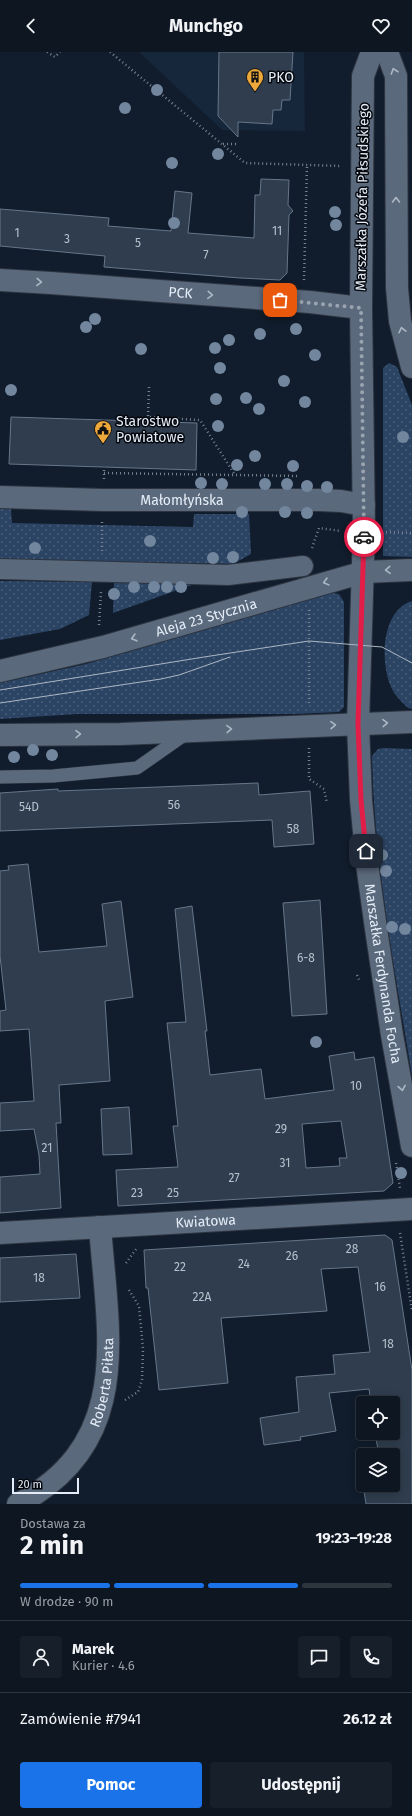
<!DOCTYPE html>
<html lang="pl">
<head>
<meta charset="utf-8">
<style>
	body { margin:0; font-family:"Fira Sans",sans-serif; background:#161f2a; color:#f1f3f6; height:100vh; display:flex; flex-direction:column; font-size:15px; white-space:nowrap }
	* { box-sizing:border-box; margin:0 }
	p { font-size:13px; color:#9a9fa5 }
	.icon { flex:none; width:22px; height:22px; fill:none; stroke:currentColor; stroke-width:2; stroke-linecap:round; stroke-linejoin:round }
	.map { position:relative; height:1452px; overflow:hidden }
	.sheet { display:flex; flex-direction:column; background:#0d1621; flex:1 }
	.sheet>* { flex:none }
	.controls { position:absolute; left:356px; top:1344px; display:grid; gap:8px }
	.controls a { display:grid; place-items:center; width:44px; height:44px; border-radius:4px; background:#0d1621; box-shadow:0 2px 10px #0003,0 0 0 1px #2d353f; font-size:20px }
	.scale { position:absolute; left:12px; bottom:10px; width:67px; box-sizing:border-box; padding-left:4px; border:2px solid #e4edf7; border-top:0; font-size:11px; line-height:14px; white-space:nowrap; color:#e4edf7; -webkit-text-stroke:3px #04070d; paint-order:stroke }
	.pin { position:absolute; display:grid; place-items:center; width:34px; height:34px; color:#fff; margin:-17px; border-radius:8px; box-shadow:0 2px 6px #0006 }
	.courier { position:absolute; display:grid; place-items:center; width:40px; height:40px; margin:-20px; border:3px solid #e11d48; border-radius:50%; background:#fff; color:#222; box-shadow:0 1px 5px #0007 }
	.head em { font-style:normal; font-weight:700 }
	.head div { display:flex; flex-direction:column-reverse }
	.head { display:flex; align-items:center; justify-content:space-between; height:68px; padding:0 20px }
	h1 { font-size:26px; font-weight:700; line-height:30px }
	.bar { display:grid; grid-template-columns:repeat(4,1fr); gap:6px 4px; align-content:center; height:48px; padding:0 20px }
	.bar i { height:5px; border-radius:3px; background:#2d353f }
	.bar .active { background:#1a73e8 }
	.bar p { grid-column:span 4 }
	.line { display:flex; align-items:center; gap:10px; padding:0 20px; border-top:1px solid #2d353f }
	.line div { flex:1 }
	.round { display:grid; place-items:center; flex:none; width:42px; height:42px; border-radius:4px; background:#161f2a }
	.cta { display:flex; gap:8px; margin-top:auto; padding:8px 20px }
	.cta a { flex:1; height:46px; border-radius:4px; background:#1a73e8; color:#fff; font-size:16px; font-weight:700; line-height:46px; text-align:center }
	.cta a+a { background:#161f2a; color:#f1f3f6 }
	header { display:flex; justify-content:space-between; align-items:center; height:52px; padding:0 20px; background:#0d1621; font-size:18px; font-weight:700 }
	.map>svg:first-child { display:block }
	.built { fill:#16263b }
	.grass { fill:url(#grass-dots) }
	.building { fill:#2f3d4e; stroke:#677689; fill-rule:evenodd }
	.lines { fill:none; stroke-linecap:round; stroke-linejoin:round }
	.service-casing { stroke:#2e3541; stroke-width:14 }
	.pedestrian-casing { stroke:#2e3541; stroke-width:22 }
	.minor-casing { stroke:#2e3541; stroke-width:24 }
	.tertiary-casing { stroke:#2e3541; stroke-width:24 }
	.secondary-casing { stroke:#2e3541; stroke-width:24 }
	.path { stroke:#77828e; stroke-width:2.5; stroke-dasharray:1 3; stroke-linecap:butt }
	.service { stroke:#5b697c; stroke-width:13 }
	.pedestrian { stroke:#5b697c; stroke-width:20 }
	.minor { stroke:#5b697c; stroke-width:22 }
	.tertiary { stroke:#5b697c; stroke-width:22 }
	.secondary { stroke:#5b697c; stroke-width:22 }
	.tram { stroke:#adb7c2; stroke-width:1 }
	.tree { fill:#72869e }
	.oneway { stroke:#adb8c6 }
	.done { stroke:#9aa4b0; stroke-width:4; stroke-dasharray:0 7.2 }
	.route { stroke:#e11d48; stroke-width:5 }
	.labels { text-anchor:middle; stroke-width:3; stroke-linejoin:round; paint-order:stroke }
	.number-label { font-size:12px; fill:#b7c1cd }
	.poi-label { font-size:14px; fill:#e4edf7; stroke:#04070d; text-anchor:start }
	.street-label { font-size:14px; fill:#e4edf7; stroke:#04070d }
</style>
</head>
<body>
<header><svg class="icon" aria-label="back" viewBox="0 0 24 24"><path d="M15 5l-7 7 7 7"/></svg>Munchgo<svg class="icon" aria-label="heart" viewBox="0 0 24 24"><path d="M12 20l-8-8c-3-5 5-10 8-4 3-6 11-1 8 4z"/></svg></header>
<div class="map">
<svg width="412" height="1452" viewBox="0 0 412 1452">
	<defs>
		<pattern id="grass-dots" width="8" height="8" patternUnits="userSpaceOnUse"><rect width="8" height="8" fill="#2b4464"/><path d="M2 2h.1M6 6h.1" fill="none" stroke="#4a5f7b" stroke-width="1.8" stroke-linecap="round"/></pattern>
	</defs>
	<rect width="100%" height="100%" fill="#111d2c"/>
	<path class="built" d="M139,0H304L305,79L222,78Z"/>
	<path class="grass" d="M389,311L397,315L412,353V505L383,504V316Z
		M0,455L11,457L12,471L193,475L194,462H249L251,502L233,512L0,507Z
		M0,529L92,530L89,563L60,577L0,588Z
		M114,530H200L113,561Z
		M332,541L339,542L344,550V655L339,660L294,662H77L0,667V631L86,612Z
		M412,549V657L408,656C403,651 395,644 392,637C380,613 380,559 412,549Z
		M383,696L412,697V1024C395,918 374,811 372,704L378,697Z"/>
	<path class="building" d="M219,0H293L290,48H282L281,58H273L272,72L238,70V85L218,64Z
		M261,127L289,128L288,153L293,159L289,163L287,221L280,228L240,226L104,215L105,204L0,194V157L109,166L108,174L171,179L175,139L192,141L188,181L254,186L255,143H260Z
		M11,365L197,371L196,418L9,412Z
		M258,731L259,743L310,739L314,792L274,795L272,768L0,779V741L58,737V739Z
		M28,812L39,900L107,894L102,852L121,849L133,945L105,949L110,1029L59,1033L61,1071H56L61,1156L0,1161V1125L40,1122L39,1103L34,1077L0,1079V1051L34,1049L29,977L0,979V959L6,958L0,904V819L9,818L8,814Z
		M320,848L327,962L292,964L283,851Z
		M192,854L207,979H205L210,1023L261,1017L265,1047L334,1038L329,1004L354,1000L355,1008L374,1005L393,1131L384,1139L118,1154L116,1118L178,1115L173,1074H178L167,971L186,970L175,857ZM341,1069L347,1106H339L340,1114L306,1116L302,1072Z
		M129,1055L132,1102L103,1103L101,1057Z
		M385,1183L392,1188L412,1318V1452H366L363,1433H393V1403H379L375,1381H393V1351H371L369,1337L329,1341L336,1379L300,1385L301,1388L264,1393L260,1366L299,1360L296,1325L335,1322L333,1303L370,1300L358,1215L321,1217L327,1259L221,1266L228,1331L159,1338L148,1236H146L144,1198Z
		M76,1202L80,1246L0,1250V1206Z"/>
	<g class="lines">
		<g class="service-casing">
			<path id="service" d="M0,725L53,724L137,716L187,681"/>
		</g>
		<g class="pedestrian-casing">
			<path id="pedestrian" d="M0,517L228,523L303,514"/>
		</g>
		<g class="minor-casing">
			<g id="minor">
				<path id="s1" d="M0,228L51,231L310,250L361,256"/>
				<path id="s2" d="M0,445L103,448H319L341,449L364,453"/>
				<path id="s3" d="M0,1181L412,1157"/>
				<path id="s4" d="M18,1452C134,1391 108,1283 100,1175"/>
			</g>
		</g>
		<g class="tertiary-casing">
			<g id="tertiary">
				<path id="s5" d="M0,619L103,595L364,520L412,518"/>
				<path d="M0,683L121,682L412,670"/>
			</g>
		</g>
		<g class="secondary-casing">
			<g id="secondary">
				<path id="s6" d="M372,0L363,24L361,256L364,479L358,672L361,748L367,812L376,877L392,983L412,1094"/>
				<path d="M387,0L396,24L397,236L400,269L412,315"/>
			</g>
		</g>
		<path class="path" d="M47,0L55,5L60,0
			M110,0L245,111L340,114
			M223,92H237
			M304,228L307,113
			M149,335L148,365L200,368L235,423
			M104,421L298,424
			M104,427V415
			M386,480L412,481
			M312,496L319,476L341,479
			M102,499V470
			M309,558V653
			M99,573L101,540
			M309,696V727L324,737L327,751
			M357,923L360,930
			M396,1111L400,1136
			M400,1181L412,1259
			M126,1211L137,1196
			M125,1348L138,1340L142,1328L143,1297L139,1254L129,1238"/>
		<use href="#service" class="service"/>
		<use href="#pedestrian" class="pedestrian"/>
		<use href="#minor" class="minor"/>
		<use href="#tertiary" class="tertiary"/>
		<use href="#secondary" class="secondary"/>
		<path class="tram" d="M0,638L204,605L309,589L382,595L412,611
			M0,651L161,627L179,623L230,605"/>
	</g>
	<g class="tree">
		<circle cx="157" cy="38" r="6"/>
		<circle cx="125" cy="56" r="6"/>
		<circle cx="218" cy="102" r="6"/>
		<circle cx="172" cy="111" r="6"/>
		<circle cx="335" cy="160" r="6"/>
		<circle cx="174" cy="171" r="6"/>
		<circle cx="336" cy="173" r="6"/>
		<circle cx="95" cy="267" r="6"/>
		<circle cx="86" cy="275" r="6"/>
		<circle cx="296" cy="277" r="6"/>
		<circle cx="260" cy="282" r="6"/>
		<circle cx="229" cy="288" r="6"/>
		<circle cx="215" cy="296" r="6"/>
		<circle cx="141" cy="297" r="6"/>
		<circle cx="315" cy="303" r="6"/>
		<circle cx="220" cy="316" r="6"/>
		<circle cx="284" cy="329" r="6"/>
		<circle cx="11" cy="338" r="6"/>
		<circle cx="246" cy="346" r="6"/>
		<circle cx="216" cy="347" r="6"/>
		<circle cx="305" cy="350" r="6"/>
		<circle cx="259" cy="357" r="6"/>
		<circle cx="218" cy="374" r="6"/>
		<circle cx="403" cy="385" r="6"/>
		<circle cx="255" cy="404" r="6"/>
		<circle cx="237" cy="413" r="6"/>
		<circle cx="293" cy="414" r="6"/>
		<circle cx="201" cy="431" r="6"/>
		<circle cx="222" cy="432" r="6"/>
		<circle cx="265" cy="432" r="6"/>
		<circle cx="287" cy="432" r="6"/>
		<circle cx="307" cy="434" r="6"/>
		<circle cx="327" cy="435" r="6"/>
		<circle cx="242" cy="460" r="6"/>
		<circle cx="285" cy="460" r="6"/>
		<circle cx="307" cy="461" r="6"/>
		<circle cx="150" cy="489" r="6"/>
		<circle cx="35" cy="496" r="6"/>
		<circle cx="233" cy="505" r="6"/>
		<circle cx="213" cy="506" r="6"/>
		<circle cx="134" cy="535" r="6"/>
		<circle cx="154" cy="535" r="6"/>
		<circle cx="167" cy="535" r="6"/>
		<circle cx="181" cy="535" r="6"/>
		<circle cx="114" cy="542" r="6"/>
		<circle cx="33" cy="698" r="6"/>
		<circle cx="52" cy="703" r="6"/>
		<circle cx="14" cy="705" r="6"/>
		<circle cx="382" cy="803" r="6"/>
		<circle cx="386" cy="819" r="6"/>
		<circle cx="392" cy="875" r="6"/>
		<circle cx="405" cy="877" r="6"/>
		<circle cx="316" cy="990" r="6"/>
		<circle cx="401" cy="1121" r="6"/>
	</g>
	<defs><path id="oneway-chevron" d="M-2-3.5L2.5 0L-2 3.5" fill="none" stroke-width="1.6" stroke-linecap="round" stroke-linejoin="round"/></defs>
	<g class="oneway">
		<use href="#oneway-chevron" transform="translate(394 19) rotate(-109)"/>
		<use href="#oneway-chevron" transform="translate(396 148) rotate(-90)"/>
		<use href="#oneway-chevron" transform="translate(39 230) rotate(2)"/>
		<use href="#oneway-chevron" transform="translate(210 243) rotate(4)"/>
		<use href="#oneway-chevron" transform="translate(402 278) rotate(-103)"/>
		<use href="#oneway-chevron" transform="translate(388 518) rotate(177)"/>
		<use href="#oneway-chevron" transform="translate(326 530) rotate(165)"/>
		<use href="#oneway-chevron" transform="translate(134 586) rotate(164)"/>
		<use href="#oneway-chevron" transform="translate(385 671) rotate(-2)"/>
		<use href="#oneway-chevron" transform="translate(333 673) rotate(-2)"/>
		<use href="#oneway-chevron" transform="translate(229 677) rotate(-2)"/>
		<use href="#oneway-chevron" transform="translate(78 682) rotate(-1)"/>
		<use href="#oneway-chevron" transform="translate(402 1036) rotate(80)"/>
	</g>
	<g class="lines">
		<path class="done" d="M280,248L361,256L364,485"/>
		<path class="route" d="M364,485L358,672L361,748L366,799"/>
	</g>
	<defs>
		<g id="building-pin" transform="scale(0.9)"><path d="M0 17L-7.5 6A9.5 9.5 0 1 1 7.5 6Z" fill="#eda83b" stroke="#04070d"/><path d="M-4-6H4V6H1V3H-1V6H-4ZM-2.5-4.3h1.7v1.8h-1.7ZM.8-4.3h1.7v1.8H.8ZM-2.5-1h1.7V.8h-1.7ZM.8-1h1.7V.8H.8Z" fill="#111"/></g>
		<g id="civic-pin" transform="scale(0.9)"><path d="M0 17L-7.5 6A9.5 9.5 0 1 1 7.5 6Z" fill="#eda83b" stroke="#04070d"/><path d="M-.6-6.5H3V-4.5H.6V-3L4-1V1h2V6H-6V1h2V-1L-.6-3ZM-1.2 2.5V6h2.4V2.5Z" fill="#111"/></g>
	</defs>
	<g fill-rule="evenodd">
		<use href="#building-pin" x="255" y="25"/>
		<use href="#civic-pin" x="103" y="377"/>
	</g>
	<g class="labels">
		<g class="number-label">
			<text x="277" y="183">11</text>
			<text x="17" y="185">1</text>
			<text x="67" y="191">3</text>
			<text x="138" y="195">5</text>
			<text x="206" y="207">7</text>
			<text x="174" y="757">56</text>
			<text x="29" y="759">54D</text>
			<text x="293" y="781">58</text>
			<text x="306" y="910">6-8</text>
			<text x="356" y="1038">10</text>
			<text x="281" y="1081">29</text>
			<text x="47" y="1100">21</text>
			<text x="285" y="1115">31</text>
			<text x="234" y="1130">27</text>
			<text x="137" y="1145">23</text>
			<text x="173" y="1145">25</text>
			<text x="352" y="1201">28</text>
			<text x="292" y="1208">26</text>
			<text x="244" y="1216">24</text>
			<text x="180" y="1219">22</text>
			<text x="39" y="1230">18</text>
			<text x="380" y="1239">16</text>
			<text x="202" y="1249">22A</text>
			<text x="388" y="1296">18</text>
		</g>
		<g class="poi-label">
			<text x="268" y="30">PKO</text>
			<text x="116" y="374">Starostwo<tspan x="116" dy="16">Powiatowe</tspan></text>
		</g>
		<g class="street-label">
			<text transform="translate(362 145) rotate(-89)" y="5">Marszałka Józefa Piłsudskiego</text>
			<text dy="5" stroke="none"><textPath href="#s1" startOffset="181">PCK</textPath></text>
			<text dy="5" stroke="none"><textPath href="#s2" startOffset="182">Małomłyńska</textPath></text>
			<text dy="5" stroke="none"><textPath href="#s5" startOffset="213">Aleja 23 Stycznia</textPath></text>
			<text dy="5" stroke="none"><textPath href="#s6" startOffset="925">Marszałka Ferdynanda Focha</textPath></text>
			<text dy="5" stroke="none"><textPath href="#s3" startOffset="206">Kwiatowa</textPath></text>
			<text dy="5" stroke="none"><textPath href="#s4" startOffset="156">Roberta Piłata</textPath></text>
		</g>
	</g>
</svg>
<div class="controls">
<a><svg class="icon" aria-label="locate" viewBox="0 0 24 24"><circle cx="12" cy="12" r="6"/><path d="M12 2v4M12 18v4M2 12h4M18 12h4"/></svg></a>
<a><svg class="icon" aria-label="layers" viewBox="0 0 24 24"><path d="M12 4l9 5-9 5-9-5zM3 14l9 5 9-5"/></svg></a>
</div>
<div class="scale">20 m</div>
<div class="pin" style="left:280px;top:248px;background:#ea580c"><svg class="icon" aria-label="bag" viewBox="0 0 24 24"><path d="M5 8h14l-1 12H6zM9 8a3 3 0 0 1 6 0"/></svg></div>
<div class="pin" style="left:366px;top:799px;background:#1f2937"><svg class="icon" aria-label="home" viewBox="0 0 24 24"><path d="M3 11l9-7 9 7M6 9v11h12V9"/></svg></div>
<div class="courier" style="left:364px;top:485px"><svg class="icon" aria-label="car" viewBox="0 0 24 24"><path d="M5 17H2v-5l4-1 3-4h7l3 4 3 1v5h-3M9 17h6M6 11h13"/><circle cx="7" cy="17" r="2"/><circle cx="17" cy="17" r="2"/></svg></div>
</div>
<section class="sheet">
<div class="head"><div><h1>2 min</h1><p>Dostawa za</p></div><em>19:23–19:28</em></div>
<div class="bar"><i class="active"></i><i class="active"></i><i class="active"></i><i></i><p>W drodze · 90 m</p></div>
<div class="line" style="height:72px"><a class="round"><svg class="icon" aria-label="person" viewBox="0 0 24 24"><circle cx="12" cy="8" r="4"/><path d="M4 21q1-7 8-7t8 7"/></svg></a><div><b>Marek</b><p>Kurier · 4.6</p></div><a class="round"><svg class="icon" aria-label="chat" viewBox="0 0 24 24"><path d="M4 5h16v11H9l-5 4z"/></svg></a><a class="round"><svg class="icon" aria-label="phone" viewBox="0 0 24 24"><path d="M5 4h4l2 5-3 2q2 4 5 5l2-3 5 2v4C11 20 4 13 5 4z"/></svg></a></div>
<div class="line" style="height:52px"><div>Zamówienie #7941</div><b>26.12 zł</b></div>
<div class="cta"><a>Pomoc</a><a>Udostępnij</a></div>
</section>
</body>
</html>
